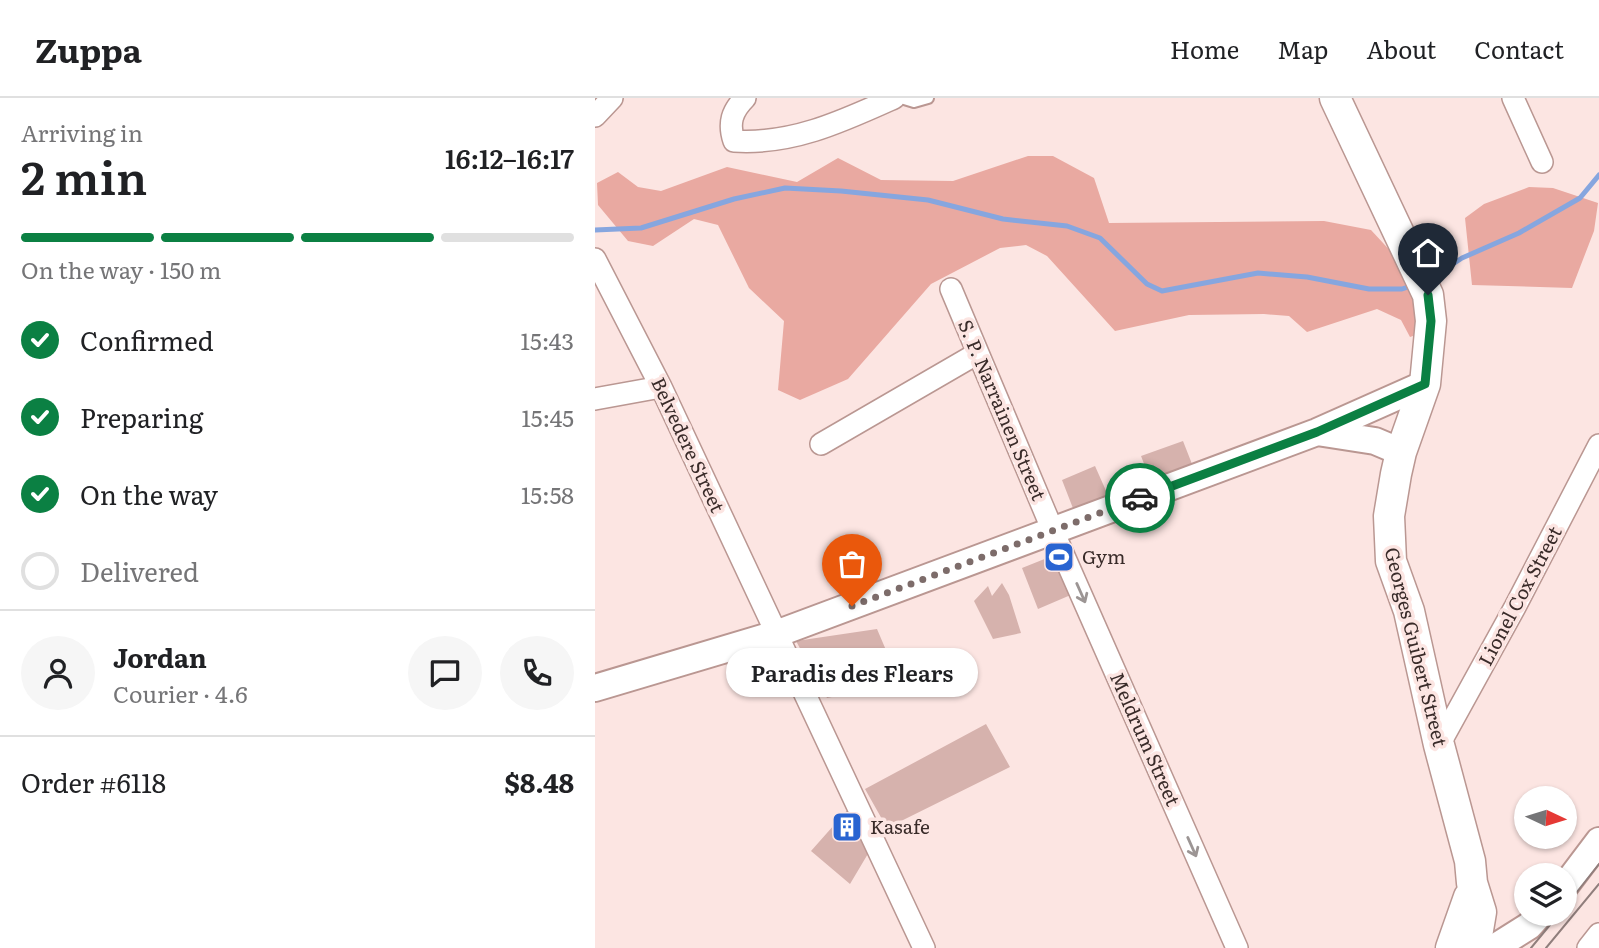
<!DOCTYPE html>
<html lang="en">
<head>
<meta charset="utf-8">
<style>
	body { margin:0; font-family:Literata,serif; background:#f6f6f6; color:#202124; height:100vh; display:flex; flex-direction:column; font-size:26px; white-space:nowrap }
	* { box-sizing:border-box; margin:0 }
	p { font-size:23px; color:#757577 }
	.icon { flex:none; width:38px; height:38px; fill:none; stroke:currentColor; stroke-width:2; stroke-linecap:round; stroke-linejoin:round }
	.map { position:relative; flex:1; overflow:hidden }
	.panel { display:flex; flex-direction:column; background:#fff; width:595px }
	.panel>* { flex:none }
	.needle { width:46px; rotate:94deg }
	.tools { position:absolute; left:919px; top:688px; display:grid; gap:14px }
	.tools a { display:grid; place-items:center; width:63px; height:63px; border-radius:50%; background:#fff; box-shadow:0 2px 5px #0004; font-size:35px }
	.pin { position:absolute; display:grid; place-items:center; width:60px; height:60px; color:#fff; margin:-72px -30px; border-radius:50% 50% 50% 0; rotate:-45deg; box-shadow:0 0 7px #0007 }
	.pin .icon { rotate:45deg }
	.courier { position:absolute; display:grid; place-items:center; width:70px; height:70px; margin:-35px; border:5px solid #0b8043; border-radius:50%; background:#fff; color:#222; box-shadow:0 2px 9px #0007 }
	.bubble { position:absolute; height:49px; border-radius:24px; background:#fff; box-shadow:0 2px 5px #0004; font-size:23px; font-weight:600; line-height:49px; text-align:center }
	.head em { font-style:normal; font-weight:600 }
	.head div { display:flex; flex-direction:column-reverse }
	.head { display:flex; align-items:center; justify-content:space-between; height:119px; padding:0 21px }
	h1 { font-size:46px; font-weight:600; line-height:52px }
	.bar { display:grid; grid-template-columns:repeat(4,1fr); gap:10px 7px; align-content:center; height:84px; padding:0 21px }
	.bar i { height:9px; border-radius:5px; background:#e0e0e0 }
	.bar .on { background:#0b8043 }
	.bar p { grid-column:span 4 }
	.line { display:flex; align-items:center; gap:18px; padding:0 21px; border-top:2px solid #e0e0e0 }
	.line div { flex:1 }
	.round { display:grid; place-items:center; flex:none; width:74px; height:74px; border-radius:37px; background:#f6f6f6 }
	ol { padding:0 21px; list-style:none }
	li { display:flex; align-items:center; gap:21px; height:77px }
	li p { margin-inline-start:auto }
	li .icon { padding:7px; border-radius:50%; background:#0b8043; color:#fff; stroke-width:4 }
	li:last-child { color:#757577 }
	li i { width:38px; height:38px; border:4px solid #e0e0e0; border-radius:50% }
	header { display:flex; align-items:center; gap:42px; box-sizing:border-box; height:98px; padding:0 35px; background:#fff; border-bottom:2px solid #e0e0e0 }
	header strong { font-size:33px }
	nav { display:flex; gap:38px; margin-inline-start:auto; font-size:24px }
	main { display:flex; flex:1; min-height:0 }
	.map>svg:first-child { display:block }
	.green { fill:#e9a9a1 }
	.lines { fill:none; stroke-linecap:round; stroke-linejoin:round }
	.stream { stroke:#86a6df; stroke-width:5 }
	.building { fill:#d6b2ad }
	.service-casing { stroke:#ba9792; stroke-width:14 }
	.minor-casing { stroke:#ba9792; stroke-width:24 }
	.tertiary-casing { stroke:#ba9792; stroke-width:30 }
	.secondary-casing { stroke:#ba9792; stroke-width:33 }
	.service { stroke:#fff; stroke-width:10 }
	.minor { stroke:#fff; stroke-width:21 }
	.tertiary { stroke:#fff; stroke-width:26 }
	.secondary { stroke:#fff; stroke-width:30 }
	.tram { stroke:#907e7c; stroke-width:2 }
	.oneway { stroke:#9c9594 }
	.done { stroke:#7d6c6a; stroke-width:7; stroke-dasharray:0 12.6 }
	.route { stroke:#0b8043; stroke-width:9 }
	.labels { text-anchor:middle; stroke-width:7; stroke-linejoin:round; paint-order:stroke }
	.street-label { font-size:19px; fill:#392b29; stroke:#fce5e2 }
	.poi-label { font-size:19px; fill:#392b29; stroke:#fce5e2; text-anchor:start }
</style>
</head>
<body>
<header>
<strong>Zuppa</strong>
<nav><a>Home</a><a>Map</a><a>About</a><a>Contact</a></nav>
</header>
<main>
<section class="panel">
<div class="head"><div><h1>2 min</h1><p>Arriving in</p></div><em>16:12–16:17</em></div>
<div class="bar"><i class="on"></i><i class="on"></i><i class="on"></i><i></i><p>On the way · 150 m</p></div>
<ol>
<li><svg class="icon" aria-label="check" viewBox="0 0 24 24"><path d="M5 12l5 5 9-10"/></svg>Confirmed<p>15:43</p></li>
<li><svg class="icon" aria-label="check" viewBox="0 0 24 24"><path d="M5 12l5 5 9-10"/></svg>Preparing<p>15:45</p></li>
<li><svg class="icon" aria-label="check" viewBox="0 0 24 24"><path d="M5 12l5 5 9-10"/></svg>On the way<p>15:58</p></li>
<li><i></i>Delivered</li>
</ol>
<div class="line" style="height:126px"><a class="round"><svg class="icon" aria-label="person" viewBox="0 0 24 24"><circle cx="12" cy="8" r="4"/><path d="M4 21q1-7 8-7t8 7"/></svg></a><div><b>Jordan</b><p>Courier · 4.6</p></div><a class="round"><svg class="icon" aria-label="chat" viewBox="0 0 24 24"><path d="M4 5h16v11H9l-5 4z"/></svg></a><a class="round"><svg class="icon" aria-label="phone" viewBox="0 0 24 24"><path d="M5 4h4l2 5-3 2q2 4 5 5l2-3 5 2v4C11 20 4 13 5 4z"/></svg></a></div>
<div class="line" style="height:91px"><div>Order #6118</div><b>$8.48</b></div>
</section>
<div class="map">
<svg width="1004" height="850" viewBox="0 0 1004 850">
	<rect width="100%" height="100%" fill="#fce5e2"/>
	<path class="green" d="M433,58H458L499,80L514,125L729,123L776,132L827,187L830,234L815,239L806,222L782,211L712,234L694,218L669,216L594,217L520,233L452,158L431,147L405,150L336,186L253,281L205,302L183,292L189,223L154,190L123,127L99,121L58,148L33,143L3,107L2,85L23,74L43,89L66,93L132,69L202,84L243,60L286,82L358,83Z
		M934,89L958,90L1003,105L999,133L977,190L877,187L870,120L889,106Z"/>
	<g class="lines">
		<path class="stream" d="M0,132L46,130L139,101L190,90L246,93L333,102L408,121L472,128L505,140L552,186L567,193L663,175L712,179L774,191H807L819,187
			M835,181L867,160L924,135L985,100L1004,77"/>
	</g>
	<path class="building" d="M588,343L597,366L555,381L546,358Z
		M500,368L516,404L481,418L467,382Z
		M457,458L465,463L478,496L443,511L427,470Z
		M407,485L414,497L426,535L398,541L379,503L393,488L397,498Z
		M282,531L305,585L232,600L201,543Z
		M391,626L415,669L292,730L270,691Z
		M255,709L277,749L255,786L216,753Z"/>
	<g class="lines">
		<g class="service-casing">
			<path id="service" d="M306,0L319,4L333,0"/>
		</g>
		<g class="minor-casing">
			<path id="minor" d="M150,0C137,13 133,25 139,43C197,47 248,23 299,0
				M918,0L947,64
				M0,18L17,0
				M0,161L66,289L329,850
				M356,191L458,433L642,850
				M0,301L66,289
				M226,346L383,255
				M844,647L920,509L1004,347
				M993,850L1004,836"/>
		</g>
		<g class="tertiary-casing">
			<path id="tertiary" d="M722,334L780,343L806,354
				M0,590L181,536L722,334L830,286
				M970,788L1004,743
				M899,850L934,828L945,816"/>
		</g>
		<g class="secondary-casing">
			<path id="secondary" d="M740,0L833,197L836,223L830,286L806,354L801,376L794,418L796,463L814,513L844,647L875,763L877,785L886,814L880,850
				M856,850L874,799"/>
		</g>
		<use href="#service" class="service"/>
		<use href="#minor" class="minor"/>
		<use href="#tertiary" class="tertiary"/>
		<use href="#secondary" class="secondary"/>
		<path class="tram" d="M970,809L1004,766
			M936,850L964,816
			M951,850L1004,786"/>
	</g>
	<defs><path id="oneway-shaft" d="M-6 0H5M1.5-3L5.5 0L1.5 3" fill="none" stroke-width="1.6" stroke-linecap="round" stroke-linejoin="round" transform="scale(1.75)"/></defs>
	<g class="oneway">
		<use href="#oneway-shaft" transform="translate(486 495) rotate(66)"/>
		<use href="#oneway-shaft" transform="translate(597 749) rotate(66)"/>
	</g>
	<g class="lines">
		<path class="done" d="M257,508L545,400"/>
		<path class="route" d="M545,400L722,334L830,286L836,223L833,197"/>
	</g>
	<defs>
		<g id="stadium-square" transform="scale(1.575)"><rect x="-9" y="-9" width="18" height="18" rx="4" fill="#2964d1" stroke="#fce5e2"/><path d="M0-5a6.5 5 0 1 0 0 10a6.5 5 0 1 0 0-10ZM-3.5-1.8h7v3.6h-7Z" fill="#fff"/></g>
		<g id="building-square" transform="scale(1.575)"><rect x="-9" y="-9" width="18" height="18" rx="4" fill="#2964d1" stroke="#fce5e2"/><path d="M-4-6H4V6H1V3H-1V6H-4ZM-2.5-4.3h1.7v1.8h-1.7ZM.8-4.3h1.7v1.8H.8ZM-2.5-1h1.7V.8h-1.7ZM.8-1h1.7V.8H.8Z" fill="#fff"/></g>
	</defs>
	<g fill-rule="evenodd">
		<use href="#stadium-square" x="464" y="459"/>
		<use href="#building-square" x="252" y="729"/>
	</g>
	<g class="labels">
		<g class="street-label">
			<text transform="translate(407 312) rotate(67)" y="7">S. P. Narrainen Street</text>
			<text transform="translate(93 347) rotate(65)" y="7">Belvedere Street</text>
			<text transform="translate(925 498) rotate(-62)" y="7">Lionel Cox Street</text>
			<text transform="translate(821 549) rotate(76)" y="7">Georges Guibert Street</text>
			<text transform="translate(550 641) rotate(66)" y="7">Meldrum Street</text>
		</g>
		<g class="poi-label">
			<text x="487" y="466">Gym</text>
			<text x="275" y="736">Kasafe</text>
		</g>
	</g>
</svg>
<div class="tools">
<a><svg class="needle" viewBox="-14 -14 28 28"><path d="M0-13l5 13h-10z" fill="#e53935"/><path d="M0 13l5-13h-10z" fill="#757577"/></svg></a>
<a><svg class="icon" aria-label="layers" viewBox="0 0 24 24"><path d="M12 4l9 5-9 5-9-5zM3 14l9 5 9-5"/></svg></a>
</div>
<div class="pin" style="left:257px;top:508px;background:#ea580c"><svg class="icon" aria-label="bag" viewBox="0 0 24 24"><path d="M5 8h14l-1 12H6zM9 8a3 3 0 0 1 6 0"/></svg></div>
<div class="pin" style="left:833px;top:197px;background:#1f2937"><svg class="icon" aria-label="home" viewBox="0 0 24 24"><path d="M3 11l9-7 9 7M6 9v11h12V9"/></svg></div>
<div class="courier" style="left:545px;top:400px"><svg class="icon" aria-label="car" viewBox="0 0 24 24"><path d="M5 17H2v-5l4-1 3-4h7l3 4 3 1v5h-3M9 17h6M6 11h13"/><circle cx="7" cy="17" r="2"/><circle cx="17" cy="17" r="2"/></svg></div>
<div class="bubble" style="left:131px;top:550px;width:252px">Paradis des Flears</div>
</div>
</main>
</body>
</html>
